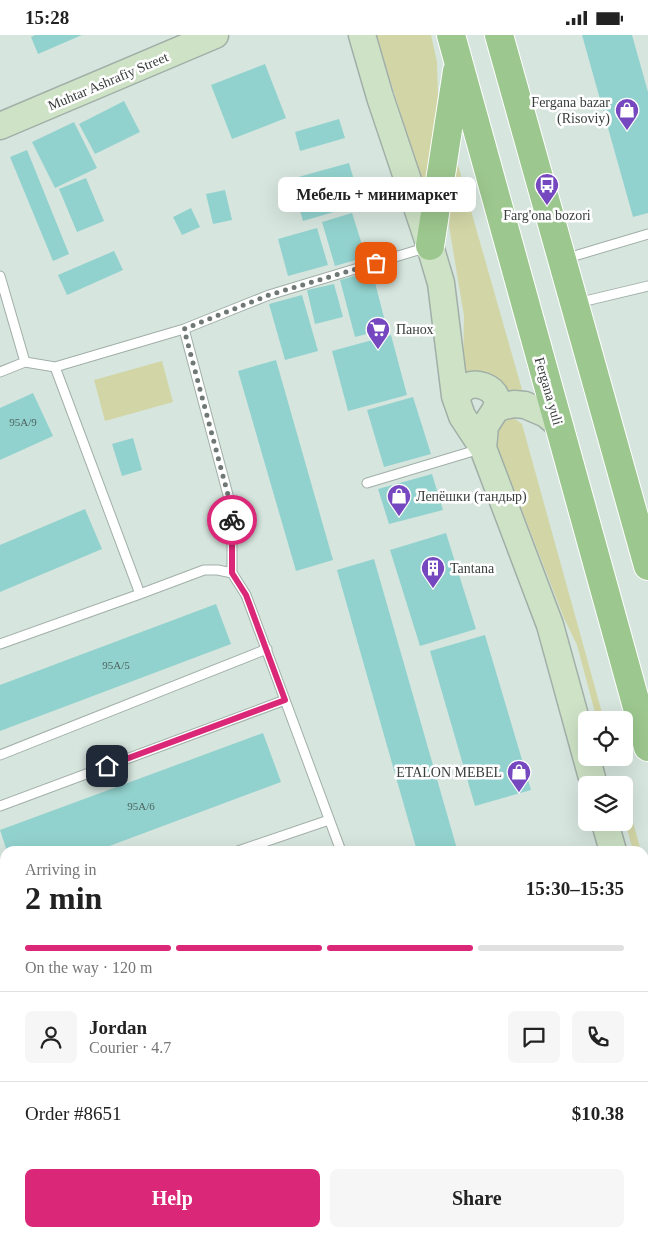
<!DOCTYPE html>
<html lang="en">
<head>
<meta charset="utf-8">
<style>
	body { margin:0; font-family:"Times New Roman",serif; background:#f6f6f6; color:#222; height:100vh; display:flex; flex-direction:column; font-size:19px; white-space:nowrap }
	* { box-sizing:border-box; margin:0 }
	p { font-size:16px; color:#767676 }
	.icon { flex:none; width:28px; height:28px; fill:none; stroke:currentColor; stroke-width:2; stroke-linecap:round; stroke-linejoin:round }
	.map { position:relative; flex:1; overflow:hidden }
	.drawer { position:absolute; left:0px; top:811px; width:649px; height:391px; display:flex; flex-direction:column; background:#fff; border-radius:15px 15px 0 0; box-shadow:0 5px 20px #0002 }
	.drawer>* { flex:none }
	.fabs { position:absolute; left:578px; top:676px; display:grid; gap:10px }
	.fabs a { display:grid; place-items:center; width:55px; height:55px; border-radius:8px; background:#fff; box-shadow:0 5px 20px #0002; font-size:25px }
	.pin { position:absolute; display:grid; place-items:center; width:42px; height:42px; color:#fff; margin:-21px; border-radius:10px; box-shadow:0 2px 8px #0006 }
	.courier { position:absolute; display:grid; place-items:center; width:50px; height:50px; margin:-25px; border:4px solid #db2777; border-radius:50%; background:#fff; color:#222; box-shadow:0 1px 6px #0007 }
	.bubble { position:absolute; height:35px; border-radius:8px; background:#fff; box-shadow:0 5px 20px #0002; font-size:16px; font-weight:600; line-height:35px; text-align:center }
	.headline em { font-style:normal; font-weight:600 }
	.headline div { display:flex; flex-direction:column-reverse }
	.headline { display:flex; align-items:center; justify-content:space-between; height:85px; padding:0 25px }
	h1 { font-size:32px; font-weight:600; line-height:38px }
	.bar { display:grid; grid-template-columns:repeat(4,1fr); gap:8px 5px; align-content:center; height:60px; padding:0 25px }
	.bar i { height:6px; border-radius:4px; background:#e0e0e0 }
	.bar .active { background:#db2777 }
	.bar p { grid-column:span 4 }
	.line { display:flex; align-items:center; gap:12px; padding:0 25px; border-top:1px solid #e0e0e0 }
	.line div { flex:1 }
	.round { display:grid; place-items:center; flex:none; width:52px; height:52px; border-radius:8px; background:#f6f6f6 }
	.action { display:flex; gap:10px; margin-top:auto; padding:10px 25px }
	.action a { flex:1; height:58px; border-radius:8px; background:#db2777; color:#fff; font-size:20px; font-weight:600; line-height:58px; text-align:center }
	.action a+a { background:#f6f6f6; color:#222 }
	.status { display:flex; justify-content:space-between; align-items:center; height:35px; padding:0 25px; background:#fff; direction:ltr }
	.status svg { height:14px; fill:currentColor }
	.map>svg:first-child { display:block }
	.green { fill:#d2d6a6 }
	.building { fill:#92d2ce }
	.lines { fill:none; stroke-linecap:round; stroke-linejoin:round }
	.lane-casing { stroke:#a1afa8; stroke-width:11 }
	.secondary-casing { stroke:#a1afa8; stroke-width:29 }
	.primary-casing { stroke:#fff; stroke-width:30 }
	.lane { stroke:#fff; stroke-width:9 }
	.secondary { stroke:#cee3c6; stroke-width:26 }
	.primary { stroke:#9cc78e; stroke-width:28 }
	.done { stroke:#6f7874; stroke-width:5; stroke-dasharray:0 9 }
	.route { stroke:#db2777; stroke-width:6 }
	.labels { text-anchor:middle; stroke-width:5; stroke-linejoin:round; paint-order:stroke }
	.number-label { font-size:11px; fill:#4e6360 }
	.street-label { font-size:14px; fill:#383e3b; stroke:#fff }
	.poi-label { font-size:14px; fill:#383e3b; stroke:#fff; text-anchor:start }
</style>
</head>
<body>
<div class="status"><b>15:28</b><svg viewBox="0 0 49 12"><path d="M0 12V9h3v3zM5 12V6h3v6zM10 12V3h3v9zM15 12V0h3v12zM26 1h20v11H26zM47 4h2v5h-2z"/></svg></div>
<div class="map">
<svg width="648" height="1202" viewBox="0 0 648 1202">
	<rect width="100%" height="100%" fill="#d6e5de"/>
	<path class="green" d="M376,0H431L437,27L438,60L427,162Z
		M458,130L523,358L499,356L463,338L464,281L449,191L453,131Z
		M162,326L173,367L105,386L94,345Z
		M510,382L514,383L522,389L604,685H597L577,610L564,583L492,398L497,387Z
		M624,755L641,816H633L624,782Z"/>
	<path class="building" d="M35,0H82L38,19L31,2Z
		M582,0H632L648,57V178L633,182Z
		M265,29L286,83L232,104L211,50Z
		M124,66L140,97L95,119L79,89Z
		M339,84L345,103L300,116L295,97Z
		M74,87L97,133L55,153L32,107Z
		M27,115L69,219L53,226L10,122Z
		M349,128L361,169L303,186L291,144Z
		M86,143L104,186L77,197L59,154Z
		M225,155L232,185L213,189L206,159Z
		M191,173L200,192L182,200L173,182Z
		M352,178L366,222L335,231L322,187Z
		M317,193L328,230L288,241L278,204Z
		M114,216L123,235L67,260L58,240Z
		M372,236L387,294L355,302L340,245Z
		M334,249L343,282L315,289L307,255Z
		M302,260L318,316L285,325L269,269Z
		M391,300L407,360L348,376L332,316Z
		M276,325L333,525L296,536L238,336Z
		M33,358L53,401L0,425V373Z
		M413,362L431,419L384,432L367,375Z
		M133,403L142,435L122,441L112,409Z
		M432,439L443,475L389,489L378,454Z
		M85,474L102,514L0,557V510Z
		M446,498L476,594L420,611L390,515Z
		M374,524L457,814L450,816H417L337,535Z
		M216,569L231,609L0,696V650Z
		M485,600L531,755L475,771L430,616Z
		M263,698L281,747L96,816H7L0,795Z
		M5,922V951L0,938V924Z
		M0,1105L5,1119V1126L0,1128Z
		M5,1131V1153H4L0,1136V1132Z
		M0,1187H2L6,1202H0Z
		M166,1198H211L212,1202H168Z
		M417,1198H430L431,1202H405Z
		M466,1198H487L476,1202H468Z
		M537,1198H570L572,1202H539Z
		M579,1198H623L625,1202H581Z"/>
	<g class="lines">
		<g class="lane-casing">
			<path id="lane" d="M564,224L648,199
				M0,241L25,327
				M577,268L648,251
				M184,294L232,475V538
				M55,332L140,559
				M0,337L25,327L55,332L184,294L269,260L428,212
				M367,448L480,414
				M0,609L140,559L204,535H218L232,538L246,560L341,816
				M0,720L267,614
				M0,771L285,665
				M238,816L329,785
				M0,1055L5,1053"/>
		</g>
		<g class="secondary-casing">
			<path id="secondary" d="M362,0L380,62L430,211L441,248L455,361L462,381L483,413L550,590L594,750
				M0,91L215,0
				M455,361C459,358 463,353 468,351C477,347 492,352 496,362C498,365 497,370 496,374
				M483,413L485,391L496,374L504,371L514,369L525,370L546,379L558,389
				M605,788L613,816
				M644,922L648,937"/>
		</g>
		<g class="primary-casing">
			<path id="primary" d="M451,0L648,712
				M499,0L648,531
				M430,211L457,36"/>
		</g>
		<use href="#lane" class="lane"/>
		<use href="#secondary" class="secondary"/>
		<use href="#primary" class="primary"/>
	</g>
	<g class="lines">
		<path class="done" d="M232,485V475L184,294L269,260L376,228"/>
		<path class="route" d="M107,731L285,665L246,560L232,538V485"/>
	</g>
	<defs>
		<g id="shop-pin" transform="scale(1.25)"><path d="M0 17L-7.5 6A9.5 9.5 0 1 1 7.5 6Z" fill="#7548c0" stroke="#fff"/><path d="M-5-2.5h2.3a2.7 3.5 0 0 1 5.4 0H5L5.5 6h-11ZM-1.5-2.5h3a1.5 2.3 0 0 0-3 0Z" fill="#fff"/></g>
		<g id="bus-pin" transform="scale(1.25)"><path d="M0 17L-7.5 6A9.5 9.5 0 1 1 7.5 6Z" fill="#7548c0" stroke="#fff"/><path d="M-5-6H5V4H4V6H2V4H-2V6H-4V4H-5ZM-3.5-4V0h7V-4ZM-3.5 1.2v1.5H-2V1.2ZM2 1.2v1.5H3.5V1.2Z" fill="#fff"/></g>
		<g id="supermarket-pin" transform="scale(1.25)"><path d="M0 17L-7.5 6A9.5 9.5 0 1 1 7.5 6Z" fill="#7548c0" stroke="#fff"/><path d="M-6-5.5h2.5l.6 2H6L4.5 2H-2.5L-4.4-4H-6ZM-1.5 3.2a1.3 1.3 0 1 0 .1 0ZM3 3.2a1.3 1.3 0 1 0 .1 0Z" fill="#fff"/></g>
		<g id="building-pin" transform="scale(1.25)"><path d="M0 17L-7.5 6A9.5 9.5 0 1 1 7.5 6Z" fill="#7548c0" stroke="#fff"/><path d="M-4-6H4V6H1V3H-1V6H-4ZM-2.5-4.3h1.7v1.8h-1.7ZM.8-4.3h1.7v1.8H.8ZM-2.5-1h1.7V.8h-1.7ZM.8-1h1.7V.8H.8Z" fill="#fff"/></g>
	</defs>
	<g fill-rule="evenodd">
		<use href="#shop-pin" x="627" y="75"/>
		<use href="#bus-pin" x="547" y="150"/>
		<use href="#supermarket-pin" x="378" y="294"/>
		<use href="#shop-pin" x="399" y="461"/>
		<use href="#building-pin" x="433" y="533"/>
		<use href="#shop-pin" x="519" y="737"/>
	</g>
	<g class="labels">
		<g class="number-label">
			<text x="23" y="391">95A/9</text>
			<text x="116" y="634">95A/5</text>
			<text x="141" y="775">95A/6</text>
		</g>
		<g class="street-label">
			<text transform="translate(108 46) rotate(-23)" y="5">Muhtar Ashrafiy Street</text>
			<text transform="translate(549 356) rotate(74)" y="5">Fergana yuli</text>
		</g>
		<g class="poi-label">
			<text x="610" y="72" text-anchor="end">Fergana bazar<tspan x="610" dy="16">(Risoviy)</tspan></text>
			<text x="547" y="185" text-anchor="middle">Farg'ona bozori</text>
			<text x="396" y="299">Панох</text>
			<text x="416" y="466">Лепёшки (тандыр)</text>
			<text x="450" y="538">Tantana</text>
			<text x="502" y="742" text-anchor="end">ETALON MEBEL</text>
		</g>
	</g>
</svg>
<div class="fabs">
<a><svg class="icon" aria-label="locate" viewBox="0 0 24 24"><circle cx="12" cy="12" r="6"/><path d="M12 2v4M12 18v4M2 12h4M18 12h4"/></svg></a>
<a><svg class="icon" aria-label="layers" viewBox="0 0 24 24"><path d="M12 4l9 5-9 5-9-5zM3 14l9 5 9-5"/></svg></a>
</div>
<div class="pin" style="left:376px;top:228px;background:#ea580c"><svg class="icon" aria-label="bag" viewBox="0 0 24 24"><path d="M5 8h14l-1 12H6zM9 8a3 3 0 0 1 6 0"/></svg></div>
<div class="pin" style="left:107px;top:731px;background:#1f2937"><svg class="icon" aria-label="home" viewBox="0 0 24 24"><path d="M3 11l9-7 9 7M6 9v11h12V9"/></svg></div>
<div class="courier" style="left:232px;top:485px"><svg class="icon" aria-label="bike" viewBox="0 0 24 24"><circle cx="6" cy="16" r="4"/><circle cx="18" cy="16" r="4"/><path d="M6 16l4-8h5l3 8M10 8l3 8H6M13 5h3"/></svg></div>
<div class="bubble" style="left:278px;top:142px;width:198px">Мебель + минимаркет</div>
<section class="drawer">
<div class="headline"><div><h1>2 min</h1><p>Arriving in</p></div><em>15:30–15:35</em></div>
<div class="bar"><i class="active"></i><i class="active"></i><i class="active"></i><i></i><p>On the way · 120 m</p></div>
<div class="line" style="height:90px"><a class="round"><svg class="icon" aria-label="person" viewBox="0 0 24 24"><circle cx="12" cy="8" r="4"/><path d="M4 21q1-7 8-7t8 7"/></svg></a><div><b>Jordan</b><p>Courier · 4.7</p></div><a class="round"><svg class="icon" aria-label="chat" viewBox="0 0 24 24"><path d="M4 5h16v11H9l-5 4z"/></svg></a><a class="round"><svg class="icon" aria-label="phone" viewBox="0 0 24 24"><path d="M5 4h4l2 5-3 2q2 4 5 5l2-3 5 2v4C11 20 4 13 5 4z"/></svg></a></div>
<div class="line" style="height:65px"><div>Order #8651</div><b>$10.38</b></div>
<div class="action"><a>Help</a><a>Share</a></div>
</section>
</div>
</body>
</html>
